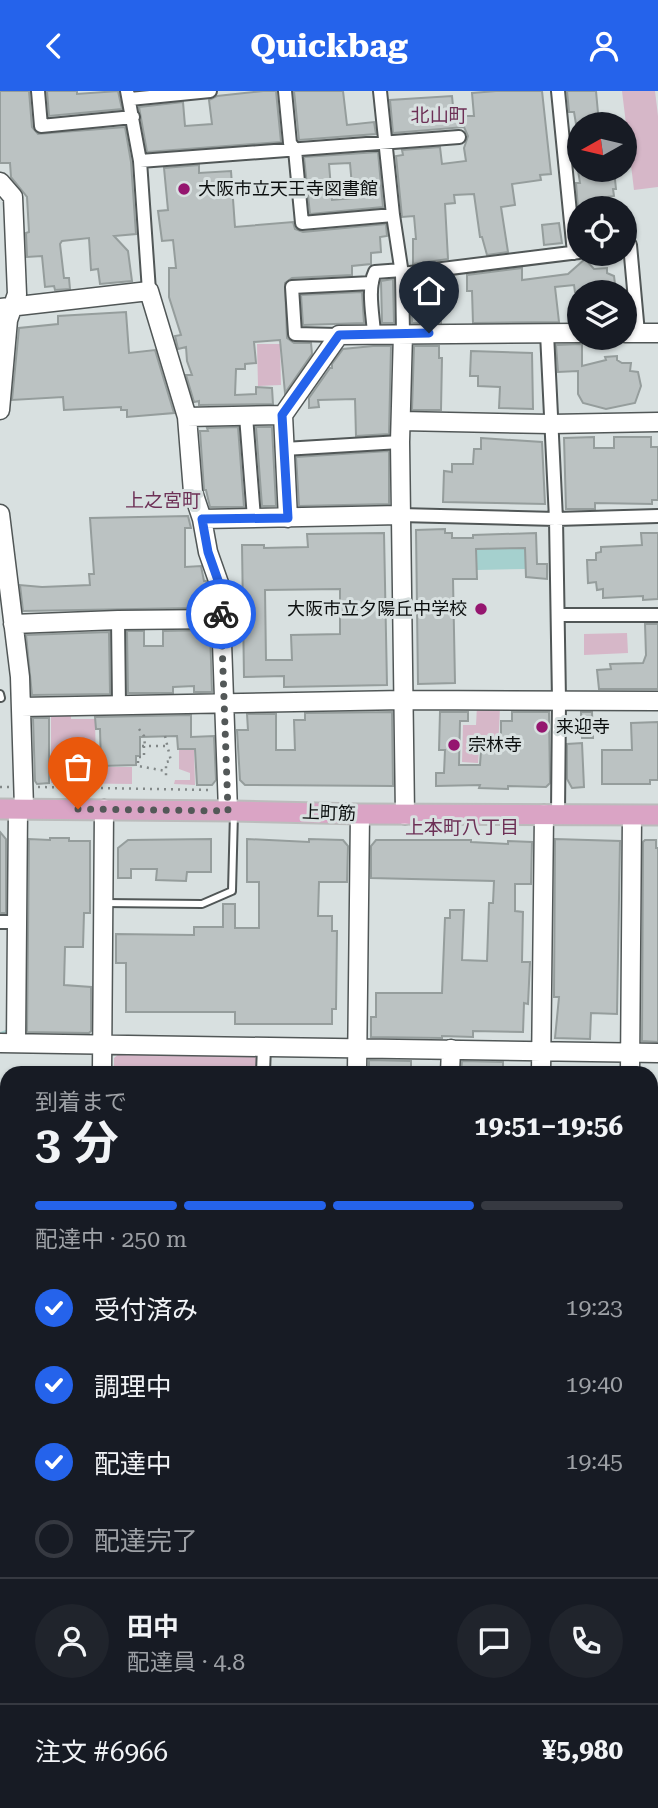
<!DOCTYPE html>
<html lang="ja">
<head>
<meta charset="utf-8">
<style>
	body { margin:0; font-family:"Roboto Serif","Noto Sans JP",serif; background:#20242c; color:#f1f3f6; height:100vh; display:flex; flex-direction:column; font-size:26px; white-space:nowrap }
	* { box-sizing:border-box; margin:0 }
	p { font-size:23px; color:#9ea1a6 }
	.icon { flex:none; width:38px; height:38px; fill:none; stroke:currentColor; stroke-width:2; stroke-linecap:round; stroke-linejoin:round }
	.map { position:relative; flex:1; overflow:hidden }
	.sheet { position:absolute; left:0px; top:975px; width:658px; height:744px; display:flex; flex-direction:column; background:#171b24; border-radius:21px 21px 0 0; box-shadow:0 2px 5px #0004 }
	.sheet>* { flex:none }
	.needle { width:46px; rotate:262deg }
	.tools { position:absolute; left:567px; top:21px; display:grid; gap:14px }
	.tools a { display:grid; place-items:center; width:70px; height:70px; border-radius:50%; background:#171b24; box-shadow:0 2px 5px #0004; font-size:35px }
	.pin { position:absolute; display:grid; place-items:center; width:60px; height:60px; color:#fff; margin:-72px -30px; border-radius:50% 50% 50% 0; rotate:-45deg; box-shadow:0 0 7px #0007 }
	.pin .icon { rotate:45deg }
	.courier { position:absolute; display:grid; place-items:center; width:70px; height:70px; margin:-35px; border:5px solid #2563eb; border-radius:50%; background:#fff; color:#222; box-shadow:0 2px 9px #0007 }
	.overview em { font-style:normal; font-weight:700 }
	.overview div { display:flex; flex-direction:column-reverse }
	.overview { display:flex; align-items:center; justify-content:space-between; height:119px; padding:0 35px }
	h1 { font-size:46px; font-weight:700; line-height:52px }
	.bar { display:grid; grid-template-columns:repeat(4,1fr); gap:10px 7px; align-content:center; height:84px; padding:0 35px }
	.bar i { height:9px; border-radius:5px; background:#363941 }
	.bar .selected { background:#2563eb }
	.bar p { grid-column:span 4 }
	.line { display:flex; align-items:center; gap:18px; padding:0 35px; border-top:2px solid #363941 }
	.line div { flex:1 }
	.round { display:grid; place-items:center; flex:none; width:74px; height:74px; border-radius:37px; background:#20242c }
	ol { padding:0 35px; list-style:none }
	li { display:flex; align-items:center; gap:21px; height:77px }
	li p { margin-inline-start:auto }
	li .icon { padding:7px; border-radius:50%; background:#2563eb; color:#fff; stroke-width:4 }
	li:last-child { color:#9ea1a6 }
	li i { width:38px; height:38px; border:4px solid #363941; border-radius:50% }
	header { display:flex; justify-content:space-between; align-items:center; height:91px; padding:0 35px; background:#2563eb; color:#fff; font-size:32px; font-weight:700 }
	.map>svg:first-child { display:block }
	.green { fill:#d6b7c8 }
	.water { fill:#a5d0ce }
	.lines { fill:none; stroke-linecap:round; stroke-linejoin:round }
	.stream { stroke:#a5d0ce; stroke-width:3.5 }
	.building { fill:#bbc2c2; stroke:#959d9c; stroke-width:2; fill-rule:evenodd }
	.lane-casing { stroke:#515757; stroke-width:10 }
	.street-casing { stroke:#515757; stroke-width:16 }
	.secondary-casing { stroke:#515757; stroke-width:21 }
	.primary-casing { stroke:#bbbcbc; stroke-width:23 }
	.path { stroke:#828888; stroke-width:2.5; stroke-dasharray:2 5; stroke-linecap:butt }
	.lane { stroke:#fff; stroke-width:6 }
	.street { stroke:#fff; stroke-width:12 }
	.secondary { stroke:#fff; stroke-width:18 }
	.primary { stroke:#daa4c5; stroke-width:19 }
	.done { stroke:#535858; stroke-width:7; stroke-dasharray:0 12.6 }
	.route { stroke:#2563eb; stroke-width:9 }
	.poi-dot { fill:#95166f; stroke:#d8e0e0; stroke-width:2.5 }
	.labels { text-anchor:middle; stroke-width:6; stroke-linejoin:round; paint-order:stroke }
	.poi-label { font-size:18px; fill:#0c0f0f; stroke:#d8e0e0; text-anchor:start }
	.street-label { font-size:18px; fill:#0c0f0f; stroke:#d8e0e0 }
	.neighbourhood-label { font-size:19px; fill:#6d3056; stroke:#d8e0e0 }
</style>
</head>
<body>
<header><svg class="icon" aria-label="back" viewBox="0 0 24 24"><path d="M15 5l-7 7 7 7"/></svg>Quickbag<svg class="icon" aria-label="person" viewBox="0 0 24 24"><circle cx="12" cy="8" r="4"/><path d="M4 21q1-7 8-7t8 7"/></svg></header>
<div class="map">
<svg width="658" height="1717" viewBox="0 0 658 1717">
	<rect width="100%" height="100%" fill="#d8e0e0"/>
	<path class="green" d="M622,0H655L658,25V96L634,99Z
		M257,253H280L281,294L258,295Z
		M627,542L628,562L584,564V543Z
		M477,615L500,616L498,658H479L478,672L462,671L463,634H476Z
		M51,623H71V628H95L96,676H132V693L51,692Z
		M179,659H194L195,694L174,693L175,689H190V682L179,678Z
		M252,961L257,967V982H114V967L120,962Z"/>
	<path class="water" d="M525,457V478L477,479L476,458Z"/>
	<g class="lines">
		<path class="stream" d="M0,943L8,940V937"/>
	</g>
	<path class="building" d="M0,0H29L32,36L38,43L125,36L131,71L136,143L114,145L128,160L132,190L100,193L98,178L91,179L89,147L62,150L60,153L64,187H69L70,198L55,199L54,195L45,196L42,165L27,166L26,142L29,141L27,106L11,86L10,72H0Z
		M47,0H77V3L118,0L122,18L49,25Z
		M263,0H276L281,51L147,61L139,16L183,11L185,35L212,33L209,9L217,5Z
		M294,0H343L347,34L374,31L376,43L299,49Z
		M496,0H542L551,83L540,84L541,89L512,93L515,114L501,116L508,161L487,164L482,146H480L474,103L454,104L455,112L445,113L448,168L413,173V148H416L414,125L402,126L396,65L403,64L402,59L440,56L442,73L466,70L464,57L468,45L464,36L393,42L390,9L452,5L454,25H474L472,2Z
		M567,0H596L599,33H576L574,21H569Z
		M378,61L383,116L310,123L304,66ZM350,72L353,107L332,109L329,73Z
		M199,74V82L231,80L235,136L293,131L295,138L303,141L386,133L387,145L380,146L381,161L371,162V173L352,175V184L292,187L285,192L287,247L294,252H311L312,263L285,302L280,249L254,251L256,272L245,273V278H236L235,304L256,303V296L272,297L273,313L199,314V310L194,311L186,284H192L187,270L186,256L178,258L175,245L181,244L169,206V177H176L173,149L162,150L158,120L168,119L164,77Z
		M578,79H614L616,98H613L614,105L606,106L607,117H578L576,92H580Z
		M559,132L562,152L544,154L542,134Z
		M585,168L594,178L607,177V182L614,185L616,201H575L574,194L555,196L559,231L473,232L472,200H467V184L522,177V189L568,183Z
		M441,187V232H412L411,191Z
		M393,188L394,232H382L381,190Z
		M362,201L364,232L303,234L301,204Z
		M126,221L129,262L155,259L174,322L127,326V319H121V316L64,319L63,306L12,309L19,237L58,233V225Z
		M582,253V275L606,269L605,266L617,265V269L622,272H631L630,280L638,281L641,295L635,312L606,318L583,312L578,303V280L558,281L556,254Z
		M373,255H391L389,343L356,345L355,308L318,309L319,316L309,317V307L330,277H332V273L343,258Z
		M414,255H439V267H442L441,319H412Z
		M471,260L532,262L533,318L499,317L500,296L478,295V285H470Z
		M238,336L244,416H210L206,399H204L200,340H208L207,337Z
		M256,336H272L276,415H262Z
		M594,346V357H614V346H651V356H658V409H652V413L595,412V418H566L564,347Z
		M481,347L542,351L545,413L443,411L444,380L452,381V373H473L474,358H481Z
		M389,360V413L299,415L296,366Z
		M188,425L191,437H185V476L201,475L204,490H206L209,497V505L192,506V517L23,520L20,494L42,496L90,494L89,483H94L90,427Z
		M445,438V442H452V447H473V444L536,442L537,473H547V488L526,486L525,457L476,458L477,488H453L455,592L418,593L416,439Z
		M384,442L387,594L284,596V585L244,586L242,454H264V457L308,456L307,443ZM340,498V543L291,544L292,569H266L265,499Z
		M641,442H658V508L643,509V505L603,507V498L597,499L596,491L588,492L587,469H596V462L601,461V456L642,454Z
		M645,533H658V598H599L597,579L611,578L610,573L643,572L646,564Z
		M210,539L212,601H194V595L173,596V602H128L127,540H144V555H163V540Z
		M109,541L110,603L32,604L26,544Z
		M392,621L393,695L245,694L240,689L237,639H248L247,623H276V659H295L294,629H305V622Z
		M440,621H468V630H460L459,674H480L481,660L501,661V630H512V621H549L550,692L546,696L508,695V698L479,697L480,694L436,695V682H444L445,659H439Z
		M581,621H592L593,647H582Z
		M191,624V646L214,645L216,689L212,694H197L195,658H178L177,645L140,646V665H136V674L101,675L100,638H96L95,626Z
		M33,627H49V692L37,693L35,690Z
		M658,631V689H650V693H602V659H632L631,632Z
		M582,652L584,696L572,697L567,688V653Z
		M0,741L6,748V822H0Z
		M50,747H69V750H90V822H84L83,856H65L64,894L91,896V940L89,942L27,941L29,748L50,749Z
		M211,748V781H187L186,790L156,789L157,778H131V787H118V757L128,749Z
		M247,748L309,751V748L343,749L348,755L347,791H319L318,825H332V840H337L336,918H332V933H235V921H126V872H116V843L194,844V836H223V813H235V837H259V791H247Z
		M555,748L620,750L617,923L591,922L590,948L555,947L559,906H554Z
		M376,749H471V751L508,753V750L532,751L531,793H515V820L523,821L522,871H530L528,913L524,912L523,941L473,940V946L442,945V947L371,946V926H376V902H442L445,827H450V819H464L462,869L487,870L489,812H493L494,790L371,787V755Z
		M645,749H656V757H658V951L642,950L643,751Z
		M369,969L411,970V982H369Z
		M462,970L503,971V982H461Z"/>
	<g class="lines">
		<g class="lane-casing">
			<path id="lane" d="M0,603L1,607
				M104,812L202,813L232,800L234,721
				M0,1696L7,1695
				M27,1712V1717"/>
		</g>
		<g class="street-casing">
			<path id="street" d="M38,0L41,35L133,26
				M127,0L140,70L149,200
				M285,0L290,52L295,59L302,132L393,124
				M380,0L393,124L402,183L403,242
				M558,0L574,162
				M130,8L210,0
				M140,70L459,46
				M625,154H630L638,242
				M402,183L579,161
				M547,242L556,428L559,609L558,723
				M374,243C373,224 367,198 375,181L402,179
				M339,244L295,243L292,196L372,192
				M246,325L254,427
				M284,358L400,351
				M400,424L556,428L658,425
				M558,524H658
				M118,529L119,613
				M0,831H17
				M263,982L264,955
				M0,1459L7,1545
				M651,1545L657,1641L651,1646"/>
		</g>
		<g class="secondary-casing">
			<path id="secondary" d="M0,91L13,106L17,203L8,229L0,319
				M0,217L149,200L187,326L193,401L202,428L208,461L220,495L228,720
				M403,242L400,351L405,724
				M625,242H658
				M283,324L288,427
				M187,326L283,324L339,244L579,242
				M401,330L551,333L658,331
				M0,423L20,586L24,717
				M202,428L400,424
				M13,533L118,529L222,528
				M21,616L404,609L658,610
				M0,952L658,962
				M16,952L18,717
				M102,982L104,718
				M357,982L360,723
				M450,982L451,958
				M541,982L544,723
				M630,982L632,724
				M0,1122L7,1123
				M651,1132H658
				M0,1229H7
				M651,1231H658"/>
		</g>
		<g class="primary-casing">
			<path id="primary" d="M0,718L234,720L360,723L658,724
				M0,1353H7
				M651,1359H658
				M0,1384H7
				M651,1391H658"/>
		</g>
		<path class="path" d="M139,638L144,645L145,655
			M165,645L171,670L166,671V688
			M142,655H166
			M144,655V666H138V675L166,680
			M0,696H11
			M38,696L213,699
			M168,1712V1717
			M525,1717V1712"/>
		<use href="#lane" class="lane"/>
		<use href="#street" class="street"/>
		<use href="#secondary" class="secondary"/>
		<use href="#primary" class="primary"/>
	</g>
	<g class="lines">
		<path class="done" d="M78,718L228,720L221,523"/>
		<path class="route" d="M221,523L220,495L208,461L202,428L288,427L282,324L339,244L429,242"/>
	</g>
	<g class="poi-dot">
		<circle cx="184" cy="98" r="7"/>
		<circle cx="481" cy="518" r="7"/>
		<circle cx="542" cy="636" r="7"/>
		<circle cx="454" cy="654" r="7"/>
	</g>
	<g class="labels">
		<g class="poi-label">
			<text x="198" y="104">大阪市立天王寺図書館</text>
			<text x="467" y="524" text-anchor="end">大阪市立夕陽丘中学校</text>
			<text x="556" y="642">来迎寺</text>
			<text x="468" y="660">宗林寺</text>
		</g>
		<g class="street-label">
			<text transform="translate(329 722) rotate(2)" y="6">上町筋</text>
		</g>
		<g class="neighbourhood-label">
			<text x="439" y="31">北山町</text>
			<text x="163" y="416">上之宮町</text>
			<text x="462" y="743">上本町八丁目</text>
		</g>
	</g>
</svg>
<div class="tools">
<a><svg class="needle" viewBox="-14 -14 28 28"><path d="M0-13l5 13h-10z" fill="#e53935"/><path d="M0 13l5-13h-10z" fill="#9ea1a6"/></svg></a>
<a><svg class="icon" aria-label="locate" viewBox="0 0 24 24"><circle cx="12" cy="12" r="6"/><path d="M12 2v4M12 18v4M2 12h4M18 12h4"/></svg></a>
<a><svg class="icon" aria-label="layers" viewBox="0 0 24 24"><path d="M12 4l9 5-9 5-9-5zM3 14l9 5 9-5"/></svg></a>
</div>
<div class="pin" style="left:78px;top:718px;background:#ea580c"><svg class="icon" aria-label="bag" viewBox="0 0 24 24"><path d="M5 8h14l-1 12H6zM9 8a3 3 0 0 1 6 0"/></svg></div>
<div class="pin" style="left:429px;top:242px;background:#1f2937"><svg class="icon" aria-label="home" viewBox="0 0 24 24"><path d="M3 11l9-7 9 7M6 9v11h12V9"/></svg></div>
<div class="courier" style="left:221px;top:523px"><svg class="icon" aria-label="bike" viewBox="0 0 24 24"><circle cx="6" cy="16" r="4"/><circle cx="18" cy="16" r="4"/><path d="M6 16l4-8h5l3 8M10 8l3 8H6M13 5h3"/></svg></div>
<section class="sheet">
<div class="overview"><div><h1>3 分</h1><p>到着まで</p></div><em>19:51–19:56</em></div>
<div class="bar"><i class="selected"></i><i class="selected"></i><i class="selected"></i><i></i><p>配達中 · 250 m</p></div>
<ol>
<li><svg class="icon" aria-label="check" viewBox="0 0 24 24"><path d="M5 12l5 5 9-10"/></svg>受付済み<p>19:23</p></li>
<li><svg class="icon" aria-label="check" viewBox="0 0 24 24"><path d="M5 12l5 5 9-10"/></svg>調理中<p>19:40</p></li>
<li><svg class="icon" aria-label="check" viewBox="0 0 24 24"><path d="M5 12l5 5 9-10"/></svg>配達中<p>19:45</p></li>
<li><i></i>配達完了</li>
</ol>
<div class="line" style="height:126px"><a class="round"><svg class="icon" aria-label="person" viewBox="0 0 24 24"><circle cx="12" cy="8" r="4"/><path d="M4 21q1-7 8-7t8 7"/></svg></a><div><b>田中</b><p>配達員 · 4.8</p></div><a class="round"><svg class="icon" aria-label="chat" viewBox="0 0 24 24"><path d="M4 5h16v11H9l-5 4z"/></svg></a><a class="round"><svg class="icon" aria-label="phone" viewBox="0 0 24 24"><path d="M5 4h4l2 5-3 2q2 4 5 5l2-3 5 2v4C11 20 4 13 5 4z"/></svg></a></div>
<div class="line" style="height:91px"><div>注文 #6966</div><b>¥5,980</b></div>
</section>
</div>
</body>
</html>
